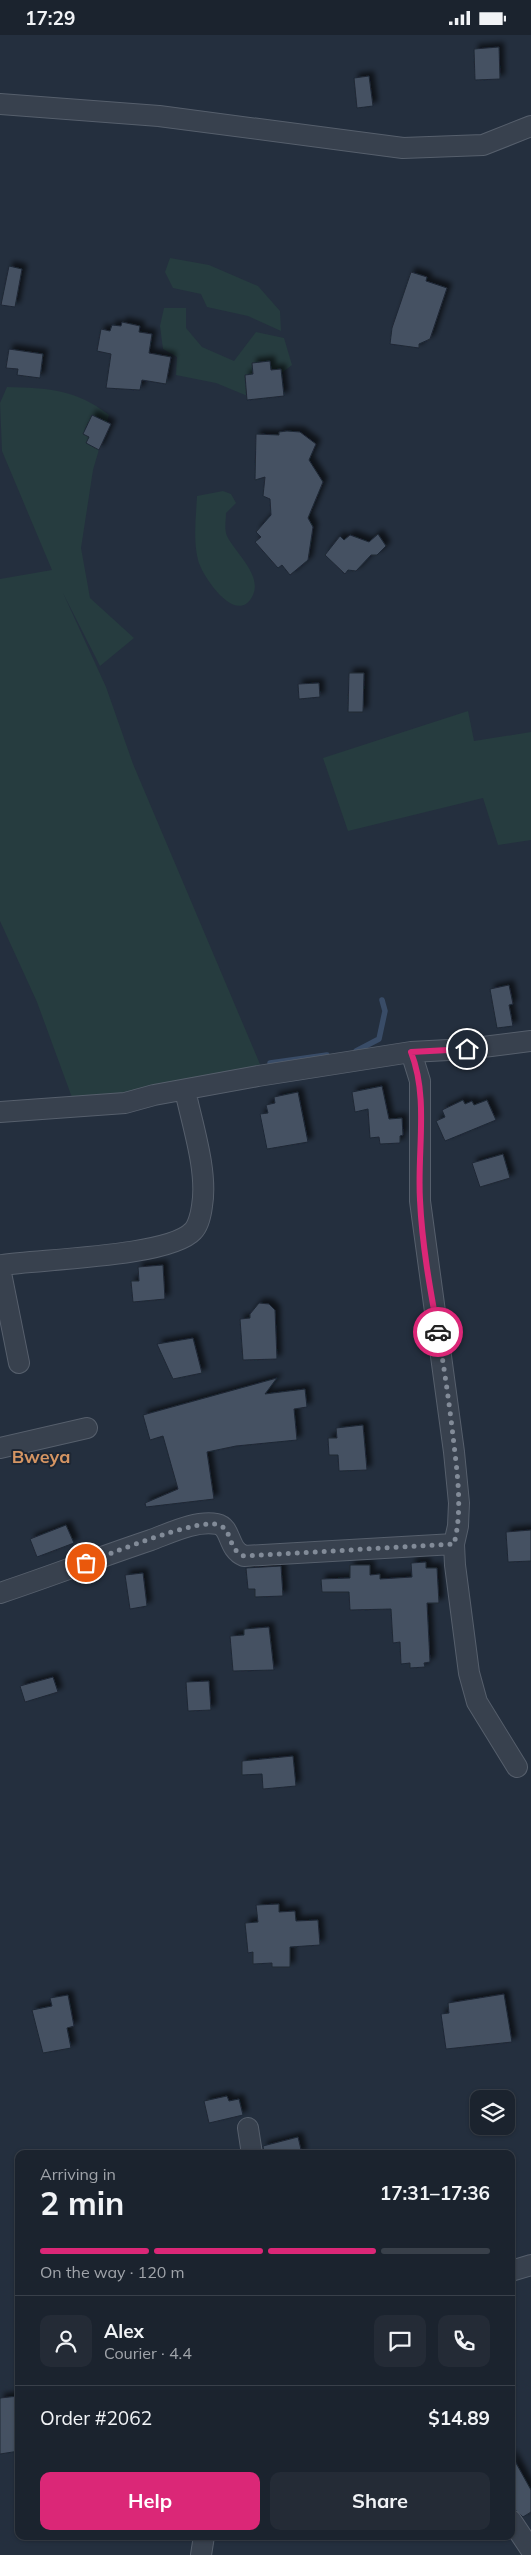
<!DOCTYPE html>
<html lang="en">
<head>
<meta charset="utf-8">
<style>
	body { margin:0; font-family:Mulish,sans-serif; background:#242b36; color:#f1f3f6; height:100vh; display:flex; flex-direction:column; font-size:19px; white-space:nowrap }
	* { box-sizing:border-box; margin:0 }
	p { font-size:16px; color:#a0a4aa }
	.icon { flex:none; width:28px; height:28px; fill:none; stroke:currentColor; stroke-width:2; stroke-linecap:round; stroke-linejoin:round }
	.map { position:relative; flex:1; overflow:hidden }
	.sheet { position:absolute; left:15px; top:2115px; width:500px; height:390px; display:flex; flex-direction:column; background:#1b232e; border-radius:10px; box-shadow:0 1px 4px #0004,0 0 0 1px #39404a }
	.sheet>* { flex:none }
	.tools { position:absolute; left:470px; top:2055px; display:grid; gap:10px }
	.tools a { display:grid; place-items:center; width:45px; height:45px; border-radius:10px; background:#1b232e; box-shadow:0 1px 4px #0004,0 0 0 1px #39404a; font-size:25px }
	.pin { position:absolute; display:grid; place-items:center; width:42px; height:42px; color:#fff; margin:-21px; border:2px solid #fff; border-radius:50%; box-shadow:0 1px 5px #0007 }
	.courier { position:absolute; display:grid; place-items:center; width:50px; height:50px; margin:-25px; border:4px solid #db2777; border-radius:50%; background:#fff; color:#222; box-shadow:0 1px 6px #0007 }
	.head em { font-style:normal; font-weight:700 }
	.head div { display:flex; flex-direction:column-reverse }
	.head { display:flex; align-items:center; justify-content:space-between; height:85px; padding:0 25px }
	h1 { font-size:32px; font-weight:700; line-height:38px }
	.bar { display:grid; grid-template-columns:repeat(4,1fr); gap:8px 5px; align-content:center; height:60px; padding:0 25px }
	.bar i { height:6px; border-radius:4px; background:#39404a }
	.bar .on { background:#db2777 }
	.bar p { grid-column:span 4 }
	.line { display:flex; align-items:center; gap:12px; padding:0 25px; border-top:1px solid #39404a }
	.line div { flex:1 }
	.round { display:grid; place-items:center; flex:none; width:52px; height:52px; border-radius:10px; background:#242b36 }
	.button { display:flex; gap:10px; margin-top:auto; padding:10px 25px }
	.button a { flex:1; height:58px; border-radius:10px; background:#db2777; color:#fff; font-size:20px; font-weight:700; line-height:58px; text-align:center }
	.button a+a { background:#242b36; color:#f1f3f6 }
	.status { display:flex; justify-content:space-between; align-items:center; height:35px; padding:0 25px; background:#1b232e; direction:ltr }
	.status svg { height:14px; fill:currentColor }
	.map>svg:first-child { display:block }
	.green { fill:#263c3f }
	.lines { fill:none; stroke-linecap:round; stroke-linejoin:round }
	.stream { stroke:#394c67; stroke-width:5.5 }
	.building { fill:#455162; stroke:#1f2835; filter:url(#shadow) }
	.street-casing { stroke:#565f6c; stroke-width:22 }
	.street { stroke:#38414e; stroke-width:20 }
	.done { stroke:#828b98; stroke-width:5; stroke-dasharray:0 9 }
	.route { stroke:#db2777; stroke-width:6 }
	.labels { text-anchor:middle; stroke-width:4; stroke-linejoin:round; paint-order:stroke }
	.quarter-label { font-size:18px; font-weight:bold; fill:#d59563; stroke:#1d2633 }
</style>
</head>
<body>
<div class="status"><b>17:29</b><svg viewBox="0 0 49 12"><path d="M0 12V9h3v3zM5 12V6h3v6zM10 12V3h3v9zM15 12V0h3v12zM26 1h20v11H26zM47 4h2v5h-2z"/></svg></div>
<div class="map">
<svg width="531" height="2520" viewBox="0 0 531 2520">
	<defs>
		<filter id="shadow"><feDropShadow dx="4.5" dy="-4.5" stdDeviation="2.5" flood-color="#0009"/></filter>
	</defs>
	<rect width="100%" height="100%" fill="#242f3e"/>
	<path class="green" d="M170,223L209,230L258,251L280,276L281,296L248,281L207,272L201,259L173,253L165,237Z
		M164,273H186V293L202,312L234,326L256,297L284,303L292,330L250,362L216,348L176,340L177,322L163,314L160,291Z
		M7,352C49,353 75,354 109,380L93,435L81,513L90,563L134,603L100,631L63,558L106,652L133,729L262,1034L74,1068L37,967L0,886V544L52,535L2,416L0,368Z
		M223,456L231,459L236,468L226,478C226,486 224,494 227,501C235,518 264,541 252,562C236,591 202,541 198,525C193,504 196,482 197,461Z
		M468,676L474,706L531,697V805L498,810L483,763L348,796L323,723Z"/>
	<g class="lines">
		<path class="stream" d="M356,1016L379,1004L385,976L382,965
			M270,1028L327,1020"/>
	</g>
	<path class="building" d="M499,12L500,44L475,45L474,14Z
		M369,41L373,71L357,73L354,43Z
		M9,231L22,234L15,272L1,270Z
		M411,237L427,242L426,246L447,253L430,304L419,309V313L390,309L392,293Z
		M122,287L140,291L139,297L152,299L149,318L171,322L166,349L142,345L140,355L106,353L111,319L97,316L101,294L110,296L112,290L121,291Z
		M9,314L43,319L40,343L17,340L18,334L6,333Z
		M270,326L271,335L281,334L284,361L247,365L245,340L253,339L252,328Z
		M92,380L111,389L99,415L86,408L89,402L83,399Z
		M287,396L300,397L316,409L309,425L323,447L308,483L313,492L308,525L290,540L282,530L278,533L255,507L261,502L256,497L271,480L270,464L263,461L265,442L255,445L256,399L279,400V397Z
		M378,499L386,511L377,520H371L356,536L348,535L345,539L325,520L340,501L344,505L350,500L369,507Z
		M349,638H364L363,677H348Z
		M319,648L320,662L299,664L298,649Z
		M509,950L513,969L509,970L513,991L497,993L490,954Z
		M382,1051L389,1084L402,1083L403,1100L400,1101V1108L380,1109L379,1102L370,1103L368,1074L355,1077L352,1057Z
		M298,1057L308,1107L267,1114L260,1079L268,1078L266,1070L275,1068L274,1062Z
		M463,1065L465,1069L472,1066L474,1070L487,1065L496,1085L445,1106L436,1086L445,1082L442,1075Z
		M503,1119L510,1143L480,1152L472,1128Z
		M163,1230L165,1264L133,1267L131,1246H139L138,1232Z
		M259,1268L269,1269L275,1275L277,1324L243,1325L240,1284L250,1283V1279Z
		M193,1303L202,1338L173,1344L157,1309Z
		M277,1343L265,1359L305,1354L307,1372L294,1374L297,1405L236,1411L207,1417L214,1464L146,1472L145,1468L178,1454L163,1401L150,1405L143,1380Z
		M363,1390L367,1435L339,1436L338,1420H329L328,1403H337L336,1393Z
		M66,1490L74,1508L37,1522L30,1504Z
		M531,1495V1526L508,1527L506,1497Z
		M426,1527V1533H437L439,1568H427L430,1627L424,1628L425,1632L410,1633V1628L401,1629L400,1607L393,1608L391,1574L350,1575L349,1557H322L321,1544L350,1543V1530H370V1540L380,1539V1544L412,1542L411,1528Z
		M281,1531L283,1561L255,1562V1554H248L246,1533Z
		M143,1538L147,1571L130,1574L125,1540Z
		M269,1592L274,1635L233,1636L230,1601L244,1600V1594Z
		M53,1642L58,1657L25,1667L20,1651Z
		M209,1646L211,1675L188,1676L186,1647Z
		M293,1721L296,1751L263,1754L262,1739L242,1740V1726Z
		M279,1869V1877L295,1876L296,1886L318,1885L320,1910L290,1912V1932H272V1928L253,1929V1917L248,1918L245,1888L258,1887L256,1870Z
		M504,1959L512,2007L446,2014L441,1979L449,1978L448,1968Z
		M68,1960L74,1991L67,1993L71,2013L43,2018L32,1975L52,1971L50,1963Z
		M227,2061L229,2066L239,2064L243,2080L209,2088L204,2066Z
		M298,2102L302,2119H264L263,2111Z
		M19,2361V2416L0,2419V2363Z
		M511,2419L531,2455V2477L523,2482L511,2470Z"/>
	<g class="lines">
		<g class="street-casing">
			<path id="street" d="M0,69L159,81L403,113L483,110L531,91
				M411,1017L420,1046V1166L454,1417L459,1468L458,1491L454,1509L455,1530L469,1638L477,1667L517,1732
				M0,1077L125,1068L154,1060L258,1041L411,1017L467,1014L531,1006
				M19,1328L0,1233L2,1230C41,1224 169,1222 193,1196C198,1191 201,1179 202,1171C208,1136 192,1089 185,1055
				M0,1413L87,1393
				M0,1558C51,1541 100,1522 151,1505C170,1498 196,1485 217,1489C232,1492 227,1514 244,1521L454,1509
				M248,2093L252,2119
				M511,2236L531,2230
				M511,2485L531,2515
				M201,2520L204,2501"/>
		</g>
		<use href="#street" class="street"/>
	</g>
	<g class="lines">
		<path class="done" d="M86,1528C109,1519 200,1482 219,1490C233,1495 227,1514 244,1521L454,1509C463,1474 457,1437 453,1401C449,1366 444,1332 438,1297"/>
		<path class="route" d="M438,1297C430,1254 422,1209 420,1165C417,1116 429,1063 411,1017L467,1014"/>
	</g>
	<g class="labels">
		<g class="quarter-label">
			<text x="41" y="1428">Bweya</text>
		</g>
	</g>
</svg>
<div class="tools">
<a><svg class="icon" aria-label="layers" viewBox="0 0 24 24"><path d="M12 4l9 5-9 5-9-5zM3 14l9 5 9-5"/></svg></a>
</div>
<div class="pin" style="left:86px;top:1528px;background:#ea580c"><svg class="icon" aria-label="bag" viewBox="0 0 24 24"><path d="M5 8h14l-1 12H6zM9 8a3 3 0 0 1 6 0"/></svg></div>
<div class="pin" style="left:467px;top:1014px;background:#1f2937"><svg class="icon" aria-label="home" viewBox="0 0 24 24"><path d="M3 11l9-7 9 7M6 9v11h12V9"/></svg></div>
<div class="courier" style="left:438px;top:1297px"><svg class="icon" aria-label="car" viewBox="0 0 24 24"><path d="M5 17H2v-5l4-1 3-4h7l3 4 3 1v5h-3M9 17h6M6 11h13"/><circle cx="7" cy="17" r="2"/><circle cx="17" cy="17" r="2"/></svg></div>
<section class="sheet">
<div class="head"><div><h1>2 min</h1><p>Arriving in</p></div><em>17:31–17:36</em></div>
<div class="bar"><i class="on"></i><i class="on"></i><i class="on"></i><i></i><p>On the way · 120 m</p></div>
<div class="line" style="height:90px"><a class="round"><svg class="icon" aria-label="person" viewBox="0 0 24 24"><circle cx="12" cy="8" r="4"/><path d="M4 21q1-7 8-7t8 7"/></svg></a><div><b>Alex</b><p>Courier · 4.4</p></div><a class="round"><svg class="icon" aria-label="chat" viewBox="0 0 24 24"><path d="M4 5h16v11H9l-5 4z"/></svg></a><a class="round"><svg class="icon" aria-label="phone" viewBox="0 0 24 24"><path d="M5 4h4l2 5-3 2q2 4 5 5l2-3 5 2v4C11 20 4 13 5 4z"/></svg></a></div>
<div class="line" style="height:65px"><div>Order #2062</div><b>$14.89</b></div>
<div class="button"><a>Help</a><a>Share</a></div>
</section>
</div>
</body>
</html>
